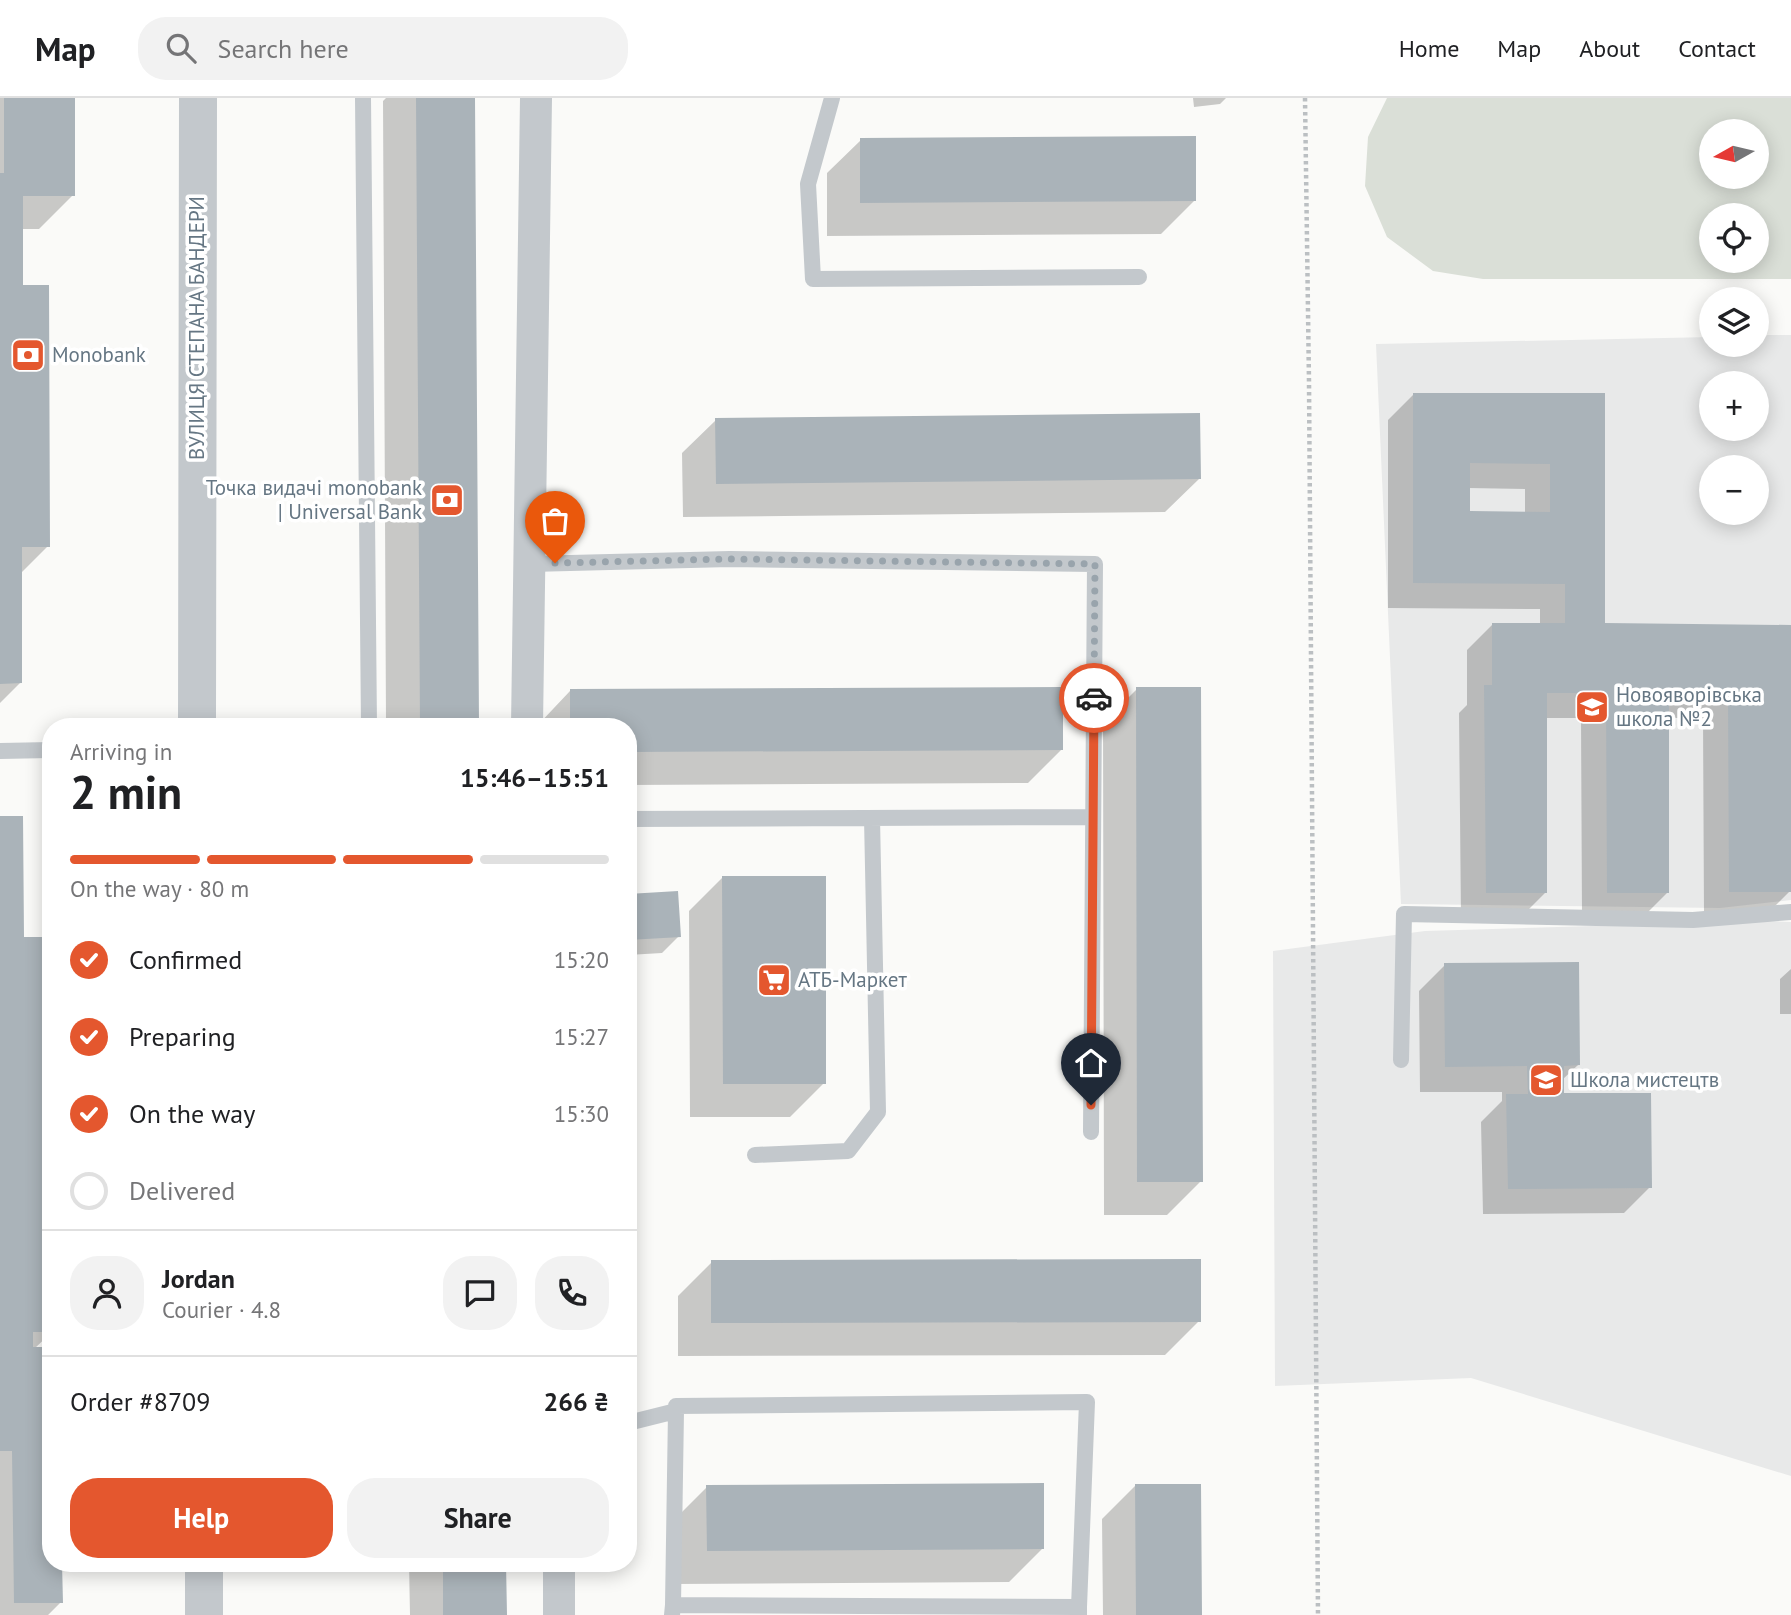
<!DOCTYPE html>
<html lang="en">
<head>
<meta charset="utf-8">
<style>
	body { margin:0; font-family:"PT Sans",sans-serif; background:#f2f2f2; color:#202124; height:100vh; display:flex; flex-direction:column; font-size:26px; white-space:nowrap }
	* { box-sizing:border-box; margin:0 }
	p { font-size:23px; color:#757577 }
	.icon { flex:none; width:38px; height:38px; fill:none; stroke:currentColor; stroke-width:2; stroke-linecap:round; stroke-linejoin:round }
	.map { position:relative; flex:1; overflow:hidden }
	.sheet { position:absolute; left:42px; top:620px; width:595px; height:854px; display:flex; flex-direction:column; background:#fff; border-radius:28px; box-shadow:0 4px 18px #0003 }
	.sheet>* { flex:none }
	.needle { width:46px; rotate:262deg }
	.buttons { position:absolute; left:1699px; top:21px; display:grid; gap:14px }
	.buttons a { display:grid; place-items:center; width:70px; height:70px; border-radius:50%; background:#fff; box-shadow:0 4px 18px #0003; font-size:35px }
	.pin { position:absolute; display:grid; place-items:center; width:60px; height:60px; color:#fff; margin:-72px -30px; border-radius:50% 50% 50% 0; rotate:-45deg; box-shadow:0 0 7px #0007 }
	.pin .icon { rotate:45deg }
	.courier { position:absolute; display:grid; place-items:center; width:70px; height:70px; margin:-35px; border:5px solid #e4572e; border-radius:50%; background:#fff; color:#222; box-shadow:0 2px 9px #0007 }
	.overview em { font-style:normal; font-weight:700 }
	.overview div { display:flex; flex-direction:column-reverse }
	.overview { display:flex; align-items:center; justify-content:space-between; height:119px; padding:0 28px }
	h1 { font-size:46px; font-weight:700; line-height:52px }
	.bar { display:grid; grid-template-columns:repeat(4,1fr); gap:10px 7px; align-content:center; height:84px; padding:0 28px }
	.bar i { height:9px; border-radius:5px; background:#e0e0e0 }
	.bar .selected { background:#e4572e }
	.bar p { grid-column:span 4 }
	.line { display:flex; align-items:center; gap:18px; padding:0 28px; border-top:2px solid #e0e0e0 }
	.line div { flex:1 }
	.round { display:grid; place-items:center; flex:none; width:74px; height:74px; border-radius:28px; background:#f2f2f2 }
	ol { padding:0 28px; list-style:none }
	li { display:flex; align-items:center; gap:21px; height:77px }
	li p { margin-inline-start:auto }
	li .icon { padding:7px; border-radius:50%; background:#e4572e; color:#fff; stroke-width:4 }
	li:last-child { color:#757577 }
	li i { width:38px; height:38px; border:4px solid #e0e0e0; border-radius:50% }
	.action { display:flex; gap:14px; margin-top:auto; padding:14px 28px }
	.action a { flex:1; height:80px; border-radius:28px; background:#e4572e; color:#fff; font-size:28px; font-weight:700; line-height:80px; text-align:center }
	.action a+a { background:#f2f2f2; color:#202124 }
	header { display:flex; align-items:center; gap:42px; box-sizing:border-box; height:98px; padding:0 35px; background:#fff; border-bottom:2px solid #e0e0e0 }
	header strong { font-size:33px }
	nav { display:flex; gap:38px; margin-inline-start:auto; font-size:24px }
	.search { width:490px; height:63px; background:#f2f2f2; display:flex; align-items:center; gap:18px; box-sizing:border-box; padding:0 24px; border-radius:28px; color:#757577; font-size:26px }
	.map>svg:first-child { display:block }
	.built { fill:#e8e9e9; fill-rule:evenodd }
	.green { fill:#dadfd7; fill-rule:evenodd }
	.shadow { fill:#0003; fill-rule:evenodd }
	.building { fill:#aab3b9; fill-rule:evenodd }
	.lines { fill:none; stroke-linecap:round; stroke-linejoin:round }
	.path { stroke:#bbbfc2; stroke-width:4.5; stroke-dasharray:3.5 3.5; stroke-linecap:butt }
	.service { stroke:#c3c8cc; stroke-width:16 }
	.minor { stroke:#c3c8cc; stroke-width:32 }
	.tertiary { stroke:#c3c8cc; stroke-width:38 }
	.done { stroke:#99a4ac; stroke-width:7; stroke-dasharray:0 12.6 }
	.route { stroke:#e4572e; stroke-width:9 }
	.labels { text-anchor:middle; stroke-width:7; stroke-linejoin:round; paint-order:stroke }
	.street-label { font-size:21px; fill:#657683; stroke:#fff }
	.poi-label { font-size:21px; fill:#657683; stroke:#fff; text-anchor:start }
</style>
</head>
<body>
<header>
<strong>Map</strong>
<div class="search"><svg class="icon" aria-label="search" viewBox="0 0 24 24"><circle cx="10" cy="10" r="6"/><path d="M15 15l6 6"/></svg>Search here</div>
<nav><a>Home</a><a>Map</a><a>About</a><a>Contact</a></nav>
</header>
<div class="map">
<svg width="1791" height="1517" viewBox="0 0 1791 1517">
	<rect width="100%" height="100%" fill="#fafaf8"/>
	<path class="built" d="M1757,237H1791V802L1720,810L1401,806L1376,246L1711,239L1712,247H1757ZM1712,285H1757V331H1712ZM1712,369H1757V415H1712Z
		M1760,823L1791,824V1378L1471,1280L1275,1288L1273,853L1425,833Z"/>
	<path class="green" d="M1387,0H1791V181H1483L1433,173L1387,139L1365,88L1368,39ZM1712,33H1757V79H1712ZM1712,117H1757V163H1712Z"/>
	<path class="shadow" d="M0,0H73V97L39,131H21V188L48,448L20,476V585L0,605Z
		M386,0H473L477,628H386L383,3Z
		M1193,0H1226L1220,6L1194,9Z
		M861,42L1195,102L1161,136L827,138V75Z
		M1414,296L1604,297L1603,527L1791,529L1790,793L1764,819H1704L1703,620H1667L1668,794L1642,820H1582L1581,620H1545L1546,794L1520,820H1461L1459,615L1467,607V552L1493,526H1540V511L1388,510V322ZM1468,390L1525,391V416L1468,415Z
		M716,322L1199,381L1165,414L683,419L682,355Z
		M1137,591L1201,1083L1167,1117H1104L1103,625Z
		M570,593L1062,651L1028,685L628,687V628H537Z
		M0,720L22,841L51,953V1235L35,1250L51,1465H61V1504L48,1517H0Z
		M723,779L824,985L790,1019H690L689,813Z
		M628,797L679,838L662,855L628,857Z
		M1445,867L1578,967L1562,982V997L1650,1089L1624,1115L1483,1116L1481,1024L1502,1003V994H1420L1419,893Z
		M1791,871V916H1780V881Z
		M712,1164L1199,1223L1165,1257L678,1258V1198Z
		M1136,1387L1201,1517H1103L1102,1421Z
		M707,1389L1043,1450L1009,1484L674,1486L673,1423Z
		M409,1465H504L505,1517H410Z"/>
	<path class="building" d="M4,0H75V98H23V187H49L50,449H22V585L0,586V75H4Z
		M416,0H475L479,628H420Z
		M1196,38V103L860,105V40Z
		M1413,295H1605V525L1791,527V794H1729L1728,595H1669V795H1607L1606,595H1547V795H1486L1484,587H1492V525H1565V486L1413,485ZM1470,365L1550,366V414L1470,413Z
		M1200,315L1201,381L716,386L715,320Z
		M1063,589V652L628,654V628H570V591Z
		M1136,589H1201L1203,1084H1137Z
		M0,718H23L24,839H51V1234H33V1249H51V1465H62L63,1505H14L12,1353H0Z
		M722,778H826V986H723Z
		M678,793L681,839L628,842V796Z
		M1579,864L1580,967L1564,968V995H1651L1652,1090L1508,1091L1506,996H1528L1527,968L1445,969L1444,865Z
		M1201,1161V1224L711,1225V1162Z
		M1044,1385V1451L707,1453L706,1387Z
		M1135,1386H1201L1202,1517H1136Z
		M443,1465H506L507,1517H443Z"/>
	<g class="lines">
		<path class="path" d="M1305,0L1309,284L1318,1517"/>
		<path class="service" d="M363,0L369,628
			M832,0L808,86L813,181L1139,179
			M530,466L730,461L1095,466L1091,1034
			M0,653L51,652
			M628,721L1093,719
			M1401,962L1404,816L1693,822L1791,814
			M755,1057L848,1053L878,1014L872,720
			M676,1313V1308L1087,1304L1079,1509
			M628,1325L676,1313L673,1507
			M672,1517L673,1507L1079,1509V1517"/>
		<path class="minor" d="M527,628L536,0
			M559,1465V1517"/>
		<path class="tertiary" d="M197,628L198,0
			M204,1517V1465"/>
	</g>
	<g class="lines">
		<path class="done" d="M555,465L730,461L1095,466L1094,600"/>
		<path class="route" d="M1091,1007L1094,600"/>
	</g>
	<defs>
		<g id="bank-square" transform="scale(1.75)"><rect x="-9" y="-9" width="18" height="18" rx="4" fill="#e4572e" stroke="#fff"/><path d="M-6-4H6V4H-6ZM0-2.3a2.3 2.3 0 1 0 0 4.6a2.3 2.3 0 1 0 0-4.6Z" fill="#fff"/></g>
		<g id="school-square" transform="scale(1.75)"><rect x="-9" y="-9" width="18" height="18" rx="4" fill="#e4572e" stroke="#fff"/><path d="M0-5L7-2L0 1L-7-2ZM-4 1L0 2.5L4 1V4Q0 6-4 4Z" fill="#fff"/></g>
		<g id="supermarket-square" transform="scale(1.75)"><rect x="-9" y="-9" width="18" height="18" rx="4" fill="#e4572e" stroke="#fff"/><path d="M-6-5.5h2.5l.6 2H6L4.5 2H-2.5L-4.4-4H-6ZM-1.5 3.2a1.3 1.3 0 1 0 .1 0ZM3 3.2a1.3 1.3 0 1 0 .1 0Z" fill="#fff"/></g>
	</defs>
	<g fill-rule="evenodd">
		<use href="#bank-square" x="28" y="257"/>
		<use href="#bank-square" x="447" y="402"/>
		<use href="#school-square" x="1592" y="609"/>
		<use href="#supermarket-square" x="774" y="882"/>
		<use href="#school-square" x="1546" y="982"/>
	</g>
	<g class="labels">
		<g class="street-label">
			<text transform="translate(197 230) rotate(-90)" y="7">ВУЛИЦЯ СТЕПАНА БАНДЕРИ</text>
		</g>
		<g class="poi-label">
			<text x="52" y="264">Monobank</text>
			<text x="422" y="397" text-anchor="end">Точка видачі monobank<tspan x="422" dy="24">| Universal Bank</tspan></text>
			<text x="1616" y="604">Новояворівська<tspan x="1616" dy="24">школа №2</tspan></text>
			<text x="798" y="889">АТБ-Маркет</text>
			<text x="1570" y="989">Школа мистецтв</text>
		</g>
	</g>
</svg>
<div class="buttons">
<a><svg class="needle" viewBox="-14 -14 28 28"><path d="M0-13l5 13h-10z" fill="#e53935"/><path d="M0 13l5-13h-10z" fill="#757577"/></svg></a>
<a><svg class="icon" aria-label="locate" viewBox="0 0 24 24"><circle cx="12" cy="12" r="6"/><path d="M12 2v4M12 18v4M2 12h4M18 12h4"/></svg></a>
<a><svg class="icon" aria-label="layers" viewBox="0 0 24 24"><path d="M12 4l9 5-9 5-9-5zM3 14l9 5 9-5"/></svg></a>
<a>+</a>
<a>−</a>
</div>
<div class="pin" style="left:555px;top:465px;background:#ea580c"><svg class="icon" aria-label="bag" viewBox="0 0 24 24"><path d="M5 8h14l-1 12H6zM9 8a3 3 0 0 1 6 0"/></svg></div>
<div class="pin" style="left:1091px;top:1007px;background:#1f2937"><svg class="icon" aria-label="home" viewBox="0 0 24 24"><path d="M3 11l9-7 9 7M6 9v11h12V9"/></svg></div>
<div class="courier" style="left:1094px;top:600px"><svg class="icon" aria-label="car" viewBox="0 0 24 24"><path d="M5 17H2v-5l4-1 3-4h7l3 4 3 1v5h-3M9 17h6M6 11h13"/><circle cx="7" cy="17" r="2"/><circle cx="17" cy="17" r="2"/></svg></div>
<section class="sheet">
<div class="overview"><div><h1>2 min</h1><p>Arriving in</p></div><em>15:46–15:51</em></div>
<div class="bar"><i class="selected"></i><i class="selected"></i><i class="selected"></i><i></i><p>On the way · 80 m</p></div>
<ol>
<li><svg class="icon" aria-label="check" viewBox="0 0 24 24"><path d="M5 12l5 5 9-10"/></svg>Confirmed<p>15:20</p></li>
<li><svg class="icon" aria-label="check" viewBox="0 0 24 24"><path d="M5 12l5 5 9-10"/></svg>Preparing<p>15:27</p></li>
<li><svg class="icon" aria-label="check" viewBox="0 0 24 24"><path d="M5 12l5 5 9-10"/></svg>On the way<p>15:30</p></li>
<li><i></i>Delivered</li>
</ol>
<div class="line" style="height:126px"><a class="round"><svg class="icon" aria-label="person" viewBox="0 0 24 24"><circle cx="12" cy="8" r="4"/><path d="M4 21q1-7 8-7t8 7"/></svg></a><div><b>Jordan</b><p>Courier · 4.8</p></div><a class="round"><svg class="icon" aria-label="chat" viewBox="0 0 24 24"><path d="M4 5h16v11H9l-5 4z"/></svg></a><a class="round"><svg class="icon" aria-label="phone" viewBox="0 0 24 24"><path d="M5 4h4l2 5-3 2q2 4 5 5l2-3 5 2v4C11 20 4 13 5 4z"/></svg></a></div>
<div class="line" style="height:91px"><div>Order #8709</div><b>266 ₴</b></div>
<div class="action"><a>Help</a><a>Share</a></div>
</section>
</div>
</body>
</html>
